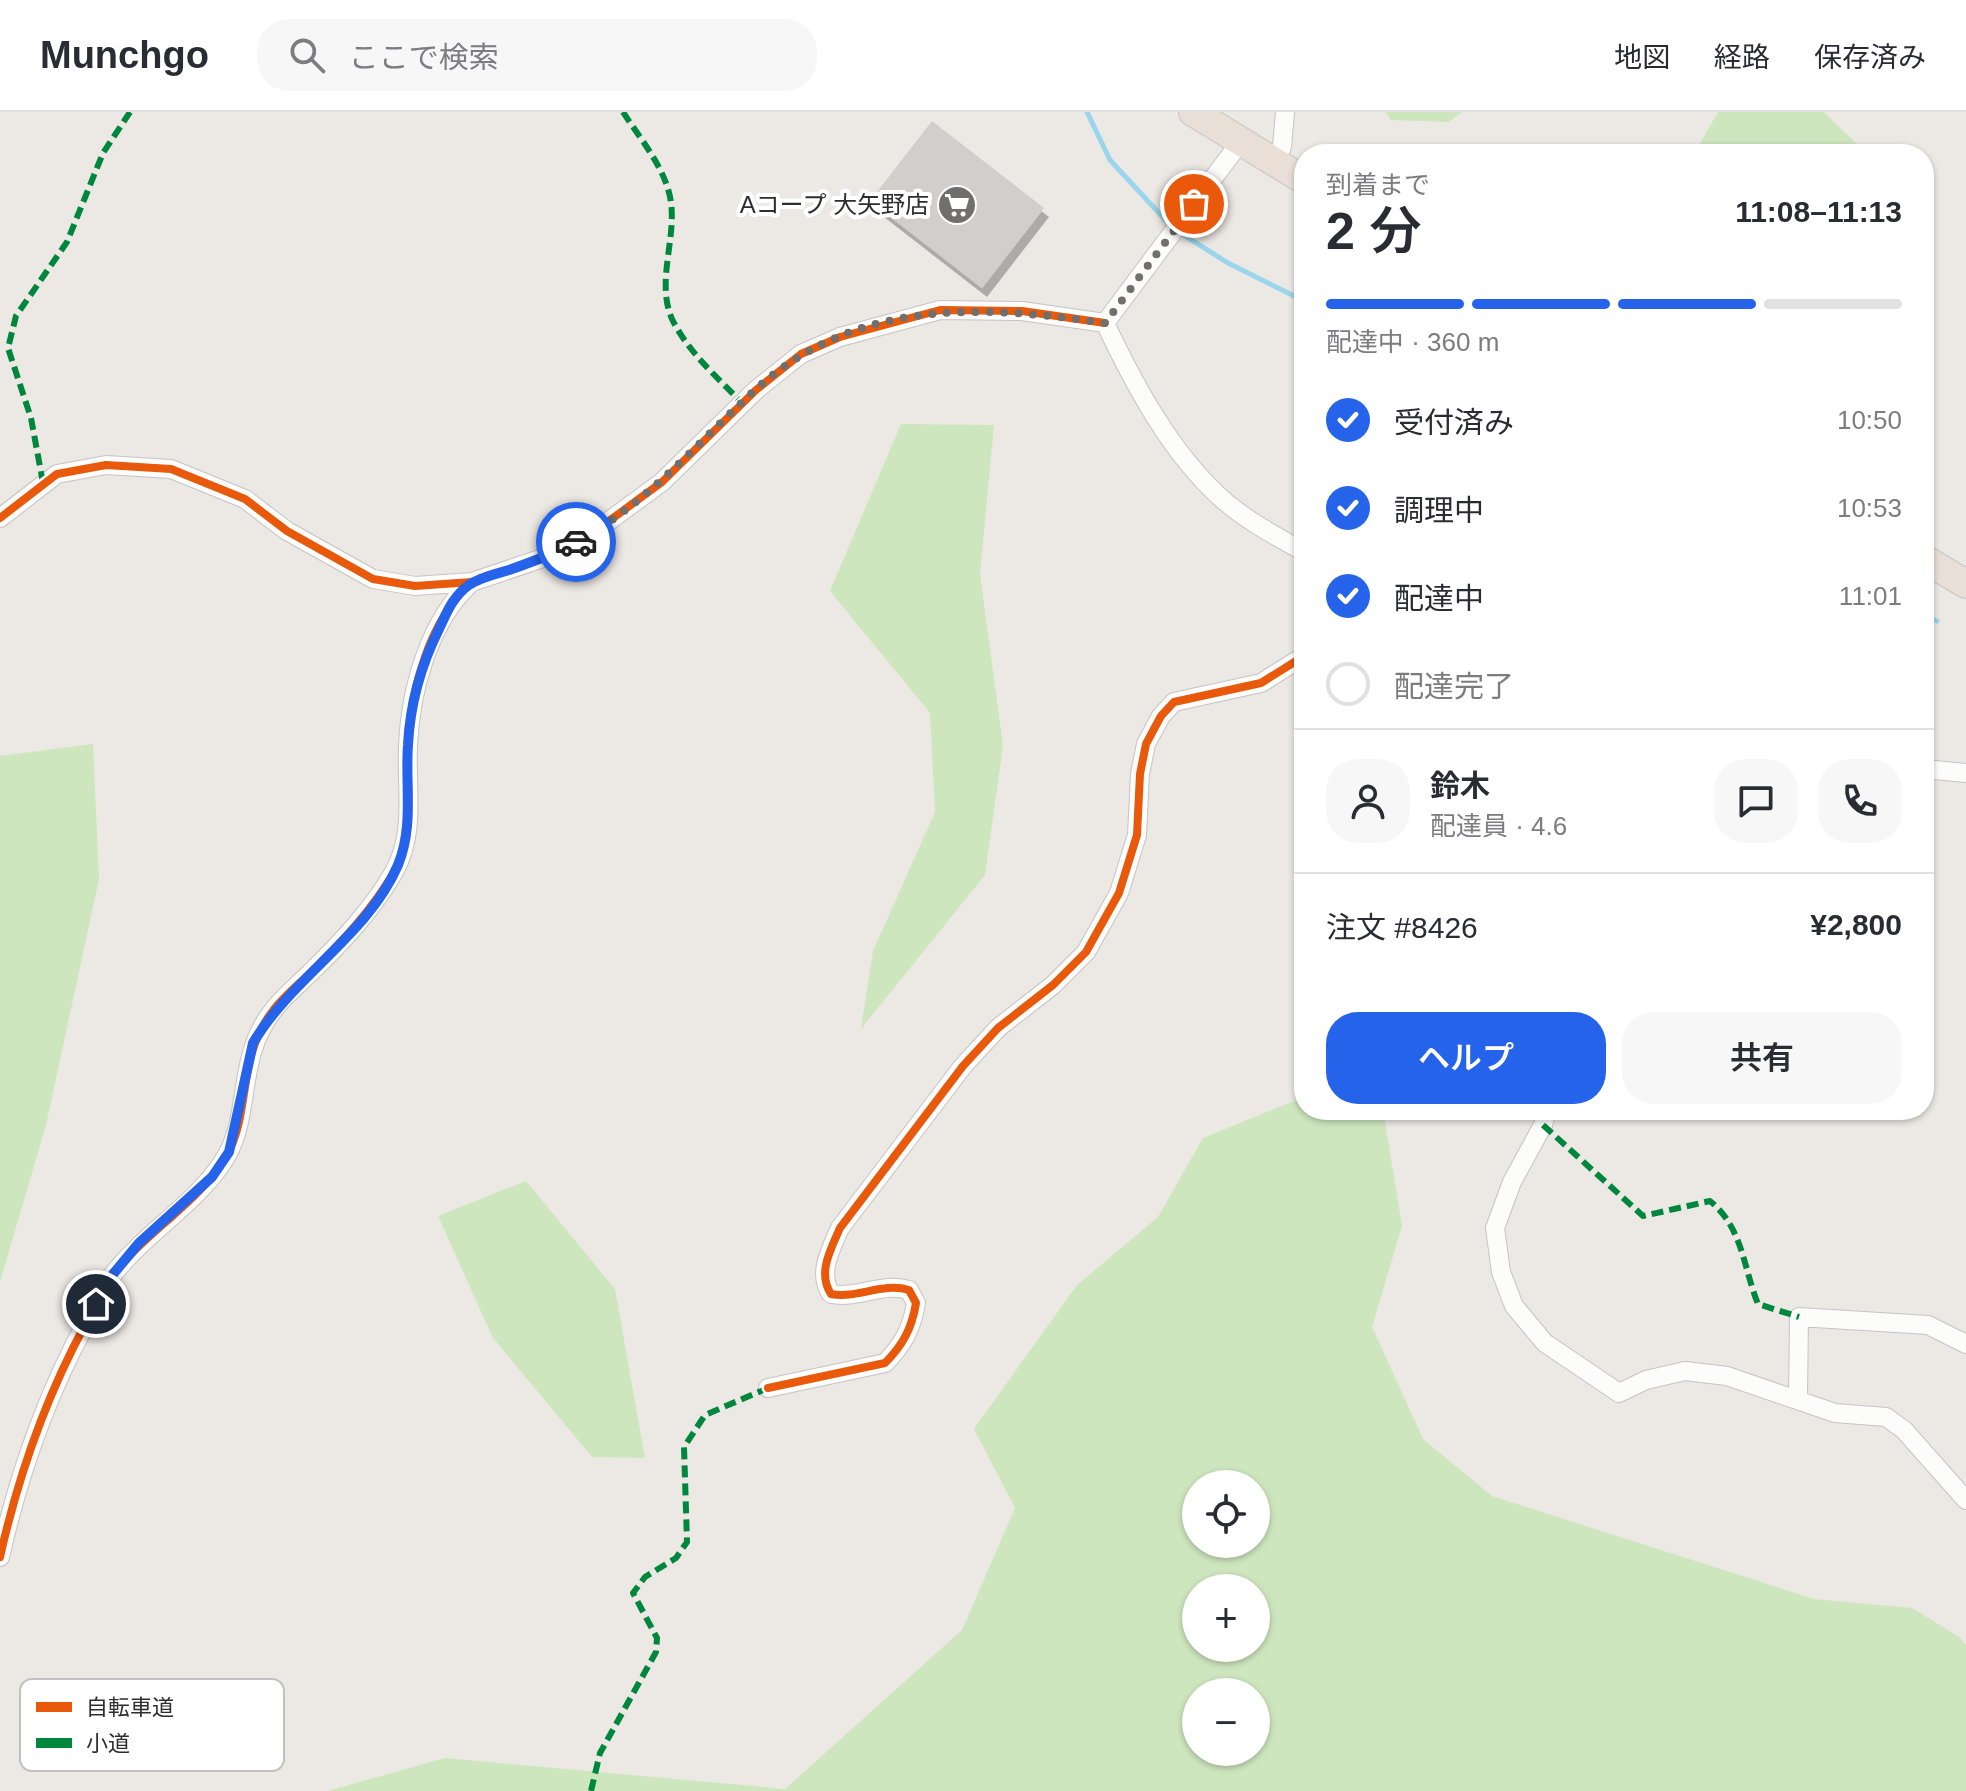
<!DOCTYPE html>
<html lang="ja">
<head>
<meta charset="utf-8">
<style>
	body { margin:0; font-family:Helvetica,"Noto Sans JP",sans-serif; background:#f7f7f7; color:#2b2b33; height:100vh; display:flex; flex-direction:column; font-size:30px; white-space:nowrap }
	* { box-sizing:border-box; margin:0 }
	p { font-size:26px; color:#7c7c81 }
	.icon { flex:none; width:44px; height:44px; fill:none; stroke:currentColor; stroke-width:2; stroke-linecap:round; stroke-linejoin:round }
	.map { position:relative; flex:1; overflow:hidden }
	.drawer { position:absolute; left:1294px; top:32px; width:640px; height:976px; display:flex; flex-direction:column; background:#fff; border-radius:32px; box-shadow:0 2px 6px #0004 }
	.drawer>* { flex:none }
	.controls { position:absolute; left:1182px; top:1358px; display:grid; gap:16px }
	.controls a { display:grid; place-items:center; width:88px; height:88px; border-radius:50%; background:#fff; box-shadow:0 2px 6px #0004; font-size:40px }
	.pin { position:absolute; display:grid; place-items:center; width:68px; height:68px; color:#fff; margin:-34px; border:4px solid #fff; border-radius:50%; box-shadow:0 2px 8px #0007 }
	.courier { position:absolute; display:grid; place-items:center; width:80px; height:80px; margin:-40px; border:6px solid #2563eb; border-radius:50%; background:#fff; color:#222; box-shadow:0 2px 10px #0007 }
	.summary em { font-style:normal; font-weight:600 }
	.summary div { display:flex; flex-direction:column-reverse }
	.summary { display:flex; align-items:center; justify-content:space-between; height:136px; padding:0 32px }
	h1 { font-size:52px; font-weight:600; line-height:60px }
	.bar { display:grid; grid-template-columns:repeat(4,1fr); gap:12px 8px; align-content:center; height:96px; padding:0 32px }
	.bar i { height:10px; border-radius:6px; background:#e1e1e2 }
	.bar .active { background:#2563eb }
	.bar p { grid-column:span 4 }
	.line { display:flex; align-items:center; gap:20px; padding:0 32px; border-top:2px solid #e1e1e2 }
	.line div { flex:1 }
	.round { display:grid; place-items:center; flex:none; width:84px; height:84px; border-radius:32px; background:#f7f7f7 }
	ol { padding:0 32px; list-style:none }
	li { display:flex; align-items:center; gap:24px; height:88px }
	li p { margin-inline-start:auto }
	li .icon { padding:8px; border-radius:50%; background:#2563eb; color:#fff; stroke-width:4 }
	li:last-child { color:#7c7c81 }
	li i { width:44px; height:44px; border:4px solid #e1e1e2; border-radius:50% }
	.primary-button { display:flex; gap:16px; margin-top:auto; padding:16px 32px }
	.primary-button a { flex:1; height:92px; border-radius:32px; background:#2563eb; color:#fff; font-size:32px; font-weight:600; line-height:92px; text-align:center }
	.primary-button a+a { background:#f7f7f7; color:#2b2b33 }
	header { display:flex; align-items:center; gap:48px; box-sizing:border-box; height:112px; padding:0 40px; background:#fff; border-bottom:2px solid #e1e1e2 }
	header strong { font-size:38px }
	nav { display:flex; gap:44px; margin-inline-start:auto; font-size:28px }
	.search { width:560px; height:72px; background:#f7f7f7; display:flex; align-items:center; gap:20px; box-sizing:border-box; padding:0 28px; border-radius:32px; color:#7c7c81; font-size:30px }
	.map>svg:first-child { display:block }
	.green { fill:#cee6be; fill-rule:evenodd }
	.lines { fill:none; stroke-linecap:round; stroke-linejoin:round }
	.stream { stroke:#99d6ec; stroke-width:5 }
	.building { fill:#d1cecb; filter:url(#shadow) }
	.minor-casing { stroke:#c5c4c5; stroke-width:20 }
	.highway-casing { stroke:#c6c5c4; stroke-width:30 }
	.minor { stroke:#fcfcfb; stroke-width:18 }
	.highway { stroke:#eadfd6; stroke-width:28 }
	.quiet { stroke:#00873e; stroke-width:6; stroke-dasharray:12 6; stroke-linecap:butt }
	.cycleway-casing { stroke:#fff; stroke-width:13 }
	.cycleway { stroke:#e8590c; stroke-width:8 }
	.done { stroke:#706f6e; stroke-width:8; stroke-dasharray:0 14.4 }
	.route { stroke:#2563eb; stroke-width:10 }
	.labels { text-anchor:middle; stroke-width:8; stroke-linejoin:round; paint-order:stroke }
	.poi-label { font-size:24px; fill:#2e2e2e; stroke:#fff; text-anchor:end }
	.key { fill:#fff; stroke:#c0c0c0; stroke-width:2 }
	.key-label { font-size:22px; fill:#2e2e2e }
</style>
</head>
<body>
<header>
<strong>Munchgo</strong>
<div class="search"><svg class="icon" aria-label="search" viewBox="0 0 24 24"><circle cx="10" cy="10" r="6"/><path d="M15 15l6 6"/></svg>ここで検索</div>
<nav><a>地図</a><a>経路</a><a>保存済み</a></nav>
</header>
<div class="map">
<svg width="1966" height="1679" viewBox="0 0 1966 1679">
	<defs>
		<filter id="shadow"><feDropShadow dx="5" dy="9" stdDeviation="0" flood-color="#0004"/></filter>
	</defs>
	<rect width="100%" height="100%" fill="#ece8e4"/>
	<path class="green" d="M1386,0H1462L1449,10L1391,8Z
		M1718,0H1824L1867,42H1694Z
		M901,312L994,313L980,462L1003,634L985,763L861,917L873,839L935,700L930,601L830,479Z
		M93,632L99,767L46,1013L0,1170V644Z
		M1304,985V998H1383L1402,1114L1372,1215L1423,1327L1492,1384L1814,1487L1912,1496L1959,1525L1966,1533V1679H328L445,1646L785,1677L962,1518L1015,1396L974,1317L1077,1173L1158,1105L1203,1026ZM1196,1372H1256V1432H1196ZM1256,1476V1536H1196V1476ZM1256,1580V1640H1196V1580Z
		M526,1069L615,1177L645,1346L592,1345L493,1226L438,1104Z"/>
	<g class="lines">
		<path class="stream" d="M1087,0L1110,48L1171,114
			M1179,120L1228,151L1304,189
			M1924,504L1937,509"/>
	</g>
	<path class="building" d="M932,9L1044,96L982,176L870,89Z"/>
	<g class="lines">
		<g class="minor-casing">
			<path id="minor" d="M1275,50L1282,35L1285,0
				M1105,211C1134,272 1170,340 1221,386C1245,408 1276,424 1304,440
				M1105,211L1241,29
				M0,406L57,362L106,353L171,357L245,387L287,419L373,467L415,474L472,470L549,444L594,420L662,370L756,278L801,242L840,225L940,198L1022,199L1105,211
				M1924,657L1966,661
				M1547,998L1543,1013L1512,1070L1495,1116L1501,1160L1514,1194L1545,1231L1619,1281L1646,1268L1685,1259L1727,1264L1835,1301L1886,1305L1904,1318L1966,1388
				M768,1276L885,1251C903,1233 912,1216 916,1191L909,1178C882,1170 858,1187 831,1182C817,1161 831,1137 840,1116L963,954L998,916L1053,873L1086,840L1119,781L1137,723L1140,662L1146,632L1161,604L1174,590L1261,571L1304,544
				M1798,1286L1799,1205L1928,1213L1966,1232
				M0,1445C18,1365 46,1285 85,1213C93,1197 100,1179 111,1165C144,1121 201,1089 227,1043C251,1000 237,945 272,900C282,886 297,874 310,861C342,830 372,798 394,760C416,721 406,677 408,635C410,579 429,508 472,470"/>
		</g>
		<g class="highway-casing">
			<path id="highway" d="M1193,0L1304,68
				M1924,447L1966,472"/>
		</g>
		<use href="#minor" class="minor"/>
		<use href="#highway" class="highway"/>
		<path class="quiet" d="M623,0C641,28 667,58 671,91C676,128 656,171 672,207C688,240 717,265 742,291
			M43,371L31,306L8,236L16,204L67,130L103,41L130,0
			M1543,1013L1643,1104L1710,1089C1743,1116 1743,1155 1758,1192L1799,1205
			M591,1679L600,1641L656,1540L657,1526L633,1481L645,1465L676,1446L687,1430L684,1335L705,1303L768,1276"/>
		<g class="cycleway-casing">
			<path id="cycleway" d="M0,406L57,362L106,353L171,357L245,387L287,419L373,467L415,474L472,470L549,444L594,420L662,370L756,278L801,242L840,225L940,198L1022,199L1105,211
				M768,1276L885,1251C903,1233 912,1216 916,1191L909,1178C882,1170 858,1187 831,1182C817,1161 831,1137 840,1116L963,954L998,916L1053,873L1086,840L1119,781L1137,723L1140,662L1146,632L1161,604L1174,590L1261,571L1304,544
				M0,1445C18,1365 46,1285 85,1213C93,1197 100,1179 111,1165C144,1121 201,1089 227,1043C251,1000 237,945 272,900C282,886 297,874 310,861C342,830 372,798 394,760C416,721 406,677 408,635C410,579 429,508 472,470"/>
		</g>
		<use href="#cycleway" class="cycleway"/>
	</g>
	<g class="lines">
		<path class="done" d="M576,430C646,393 697,331 755,278C856,186 980,193 1105,211L1194,92"/>
		<path class="route" d="M96,1192L109,1167L139,1131L212,1065L229,1040L253,931C292,865 368,823 398,753C414,714 405,674 408,633C410,593 421,553 439,517C447,500 453,484 469,473C480,465 496,462 509,458C532,450 554,442 576,430"/>
	</g>
	<defs>
		<g id="supermarket-disc" transform="scale(2)"><circle r="9.5" fill="#706f6e" stroke="#fff"/><path d="M-6-5.5h2.5l.6 2H6L4.5 2H-2.5L-4.4-4H-6ZM-1.5 3.2a1.3 1.3 0 1 0 .1 0ZM3 3.2a1.3 1.3 0 1 0 .1 0Z" fill="#fff"/></g>
	</defs>
	<g fill-rule="evenodd">
		<use href="#supermarket-disc" x="957" y="93"/>
	</g>
	<g class="labels">
		<g class="poi-label">
			<text x="929" y="101">Aコープ 大矢野店</text>
		</g>
	</g>
	<rect x="20" y="1567" width="264" height="92" rx="12" class="key"/>
	<rect x="36" y="1590" width="36" height="10" fill="#e8590c"/>
	<rect x="36" y="1626" width="36" height="10" fill="#00873e"/>
	<g class="key-label">
		<text x="86" y="1603">自転車道</text>
		<text x="86" y="1639">小道</text>
	</g>
</svg>
<div class="controls">
<a><svg class="icon" aria-label="locate" viewBox="0 0 24 24"><circle cx="12" cy="12" r="6"/><path d="M12 2v4M12 18v4M2 12h4M18 12h4"/></svg></a>
<a>+</a>
<a>−</a>
</div>
<div class="pin" style="left:1194px;top:92px;background:#ea580c"><svg class="icon" aria-label="bag" viewBox="0 0 24 24"><path d="M5 8h14l-1 12H6zM9 8a3 3 0 0 1 6 0"/></svg></div>
<div class="pin" style="left:96px;top:1192px;background:#1f2937"><svg class="icon" aria-label="home" viewBox="0 0 24 24"><path d="M3 11l9-7 9 7M6 9v11h12V9"/></svg></div>
<div class="courier" style="left:576px;top:430px"><svg class="icon" aria-label="car" viewBox="0 0 24 24"><path d="M5 17H2v-5l4-1 3-4h7l3 4 3 1v5h-3M9 17h6M6 11h13"/><circle cx="7" cy="17" r="2"/><circle cx="17" cy="17" r="2"/></svg></div>
<section class="drawer">
<div class="summary"><div><h1>2 分</h1><p>到着まで</p></div><em>11:08–11:13</em></div>
<div class="bar"><i class="active"></i><i class="active"></i><i class="active"></i><i></i><p>配達中 · 360 m</p></div>
<ol>
<li><svg class="icon" aria-label="check" viewBox="0 0 24 24"><path d="M5 12l5 5 9-10"/></svg>受付済み<p>10:50</p></li>
<li><svg class="icon" aria-label="check" viewBox="0 0 24 24"><path d="M5 12l5 5 9-10"/></svg>調理中<p>10:53</p></li>
<li><svg class="icon" aria-label="check" viewBox="0 0 24 24"><path d="M5 12l5 5 9-10"/></svg>配達中<p>11:01</p></li>
<li><i></i>配達完了</li>
</ol>
<div class="line" style="height:144px"><a class="round"><svg class="icon" aria-label="person" viewBox="0 0 24 24"><circle cx="12" cy="8" r="4"/><path d="M4 21q1-7 8-7t8 7"/></svg></a><div><b>鈴木</b><p>配達員 · 4.6</p></div><a class="round"><svg class="icon" aria-label="chat" viewBox="0 0 24 24"><path d="M4 5h16v11H9l-5 4z"/></svg></a><a class="round"><svg class="icon" aria-label="phone" viewBox="0 0 24 24"><path d="M5 4h4l2 5-3 2q2 4 5 5l2-3 5 2v4C11 20 4 13 5 4z"/></svg></a></div>
<div class="line" style="height:104px"><div>注文 #8426</div><b>¥2,800</b></div>
<div class="primary-button"><a>ヘルプ</a><a>共有</a></div>
</section>
</div>
</body>
</html>
